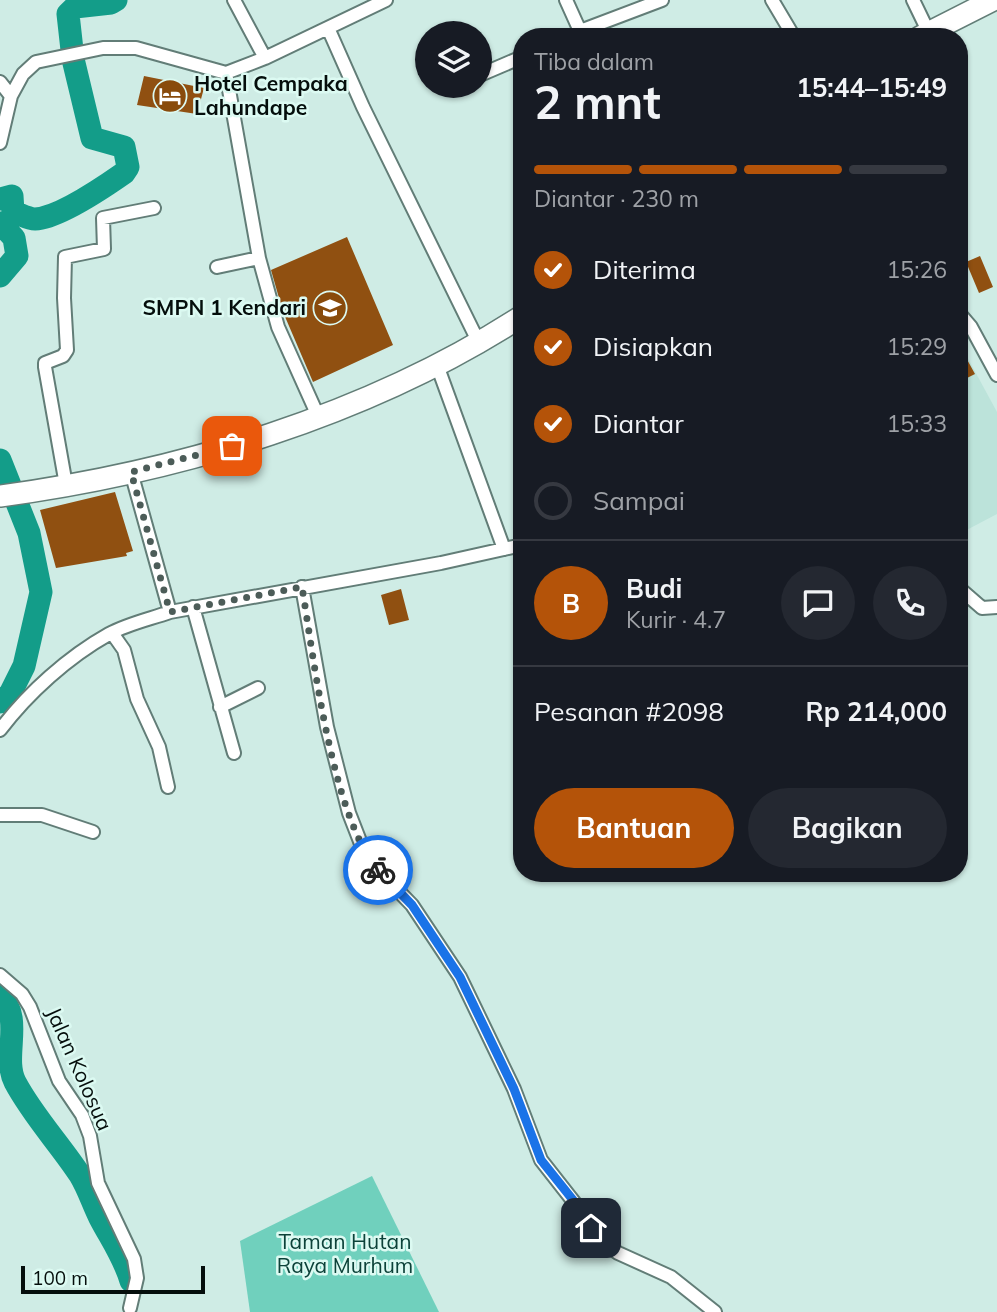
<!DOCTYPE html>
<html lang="id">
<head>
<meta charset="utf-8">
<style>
	body { margin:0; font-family:Mulish,sans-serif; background:#242831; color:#f1f3f6; height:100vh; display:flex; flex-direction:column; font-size:26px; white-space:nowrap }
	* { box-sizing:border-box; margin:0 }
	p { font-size:23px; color:#9ea1a6 }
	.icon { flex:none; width:38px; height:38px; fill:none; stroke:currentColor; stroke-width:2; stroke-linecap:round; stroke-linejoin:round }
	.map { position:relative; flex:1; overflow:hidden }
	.details { position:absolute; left:513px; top:28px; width:455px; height:854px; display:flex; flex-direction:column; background:#171b24; border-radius:28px; box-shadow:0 2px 5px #0004 }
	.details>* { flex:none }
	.tools { position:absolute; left:415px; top:21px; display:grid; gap:14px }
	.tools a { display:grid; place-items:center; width:77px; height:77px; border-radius:50%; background:#171b24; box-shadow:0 2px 5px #0004; font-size:35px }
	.scale { position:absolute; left:21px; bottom:18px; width:184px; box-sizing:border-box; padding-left:7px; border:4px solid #050e0c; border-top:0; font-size:19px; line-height:24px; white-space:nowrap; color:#050e0c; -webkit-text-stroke:5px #dcfaf2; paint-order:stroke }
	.pin { position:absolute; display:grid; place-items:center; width:60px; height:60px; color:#fff; margin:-30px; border-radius:14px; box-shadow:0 4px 10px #0006 }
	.courier { position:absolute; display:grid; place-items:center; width:70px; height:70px; margin:-35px; border:5px solid #1a73e8; border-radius:50%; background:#fff; color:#222; box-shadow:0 2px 9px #0007 }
	.headline em { font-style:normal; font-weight:700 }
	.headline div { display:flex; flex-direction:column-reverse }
	.headline { display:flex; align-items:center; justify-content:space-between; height:119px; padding:0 21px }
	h1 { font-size:46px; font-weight:700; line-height:52px }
	.bar { display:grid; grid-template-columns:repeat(4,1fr); gap:10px 7px; align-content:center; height:84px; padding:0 21px }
	.bar i { height:9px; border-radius:5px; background:#363941 }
	.bar .selected { background:#b45309 }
	.bar p { grid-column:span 4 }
	.line { display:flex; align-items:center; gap:18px; padding:0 21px; border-top:2px solid #363941 }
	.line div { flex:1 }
	.round { display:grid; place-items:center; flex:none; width:74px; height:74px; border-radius:37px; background:#242831 }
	ol { padding:0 21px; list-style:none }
	li { display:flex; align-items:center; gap:21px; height:77px }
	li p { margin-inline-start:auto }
	li .icon { padding:7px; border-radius:50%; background:#b45309; color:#fff; stroke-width:4 }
	li:last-child { color:#9ea1a6 }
	li i { width:38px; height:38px; border:4px solid #363941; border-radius:50% }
	.action { display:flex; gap:14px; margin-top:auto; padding:14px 21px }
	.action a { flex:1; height:80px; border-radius:42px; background:#b45309; color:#fff; font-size:28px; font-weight:700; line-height:80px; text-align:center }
	.action a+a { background:#242831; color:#f1f3f6 }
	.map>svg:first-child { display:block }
	.built { fill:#bce3da }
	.green { fill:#70d0bd }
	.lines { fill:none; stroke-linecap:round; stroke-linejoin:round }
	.river { stroke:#139d89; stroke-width:23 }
	.building { fill:#905011 }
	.minor-casing { stroke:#627d77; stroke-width:16 }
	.trunk-casing { stroke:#627d77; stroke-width:24 }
	.minor { stroke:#fff; stroke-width:12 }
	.trunk { stroke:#fff; stroke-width:21 }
	.done { stroke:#4c5c58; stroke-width:7; stroke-dasharray:0 12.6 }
	.route { stroke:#1a73e8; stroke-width:9 }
	.labels { text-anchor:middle; stroke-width:5; stroke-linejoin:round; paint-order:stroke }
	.poi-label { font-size:21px; font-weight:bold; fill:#050e0c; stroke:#dcfaf2; text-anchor:start }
	.street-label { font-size:21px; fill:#050e0c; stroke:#dcfaf2 }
	.park-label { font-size:21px; fill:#0c4239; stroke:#dcfaf2 }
</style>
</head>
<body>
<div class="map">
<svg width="997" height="1312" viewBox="0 0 997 1312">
	<rect width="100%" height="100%" fill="#cfece5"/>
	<path class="built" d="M959,342L997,412V514L959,534Z"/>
	<path class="green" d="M372,1176L439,1312H250L240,1241Z"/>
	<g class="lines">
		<path class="river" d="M0,199L12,196L13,212C20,214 28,219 35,219C59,218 104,187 124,173L128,167L124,147L92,138L73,59L68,14L75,7L111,3L116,0
			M0,223L14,238L17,256L0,276
			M0,460L29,533L41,592L24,666L10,694L0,702
			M0,996C24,1018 2,1057 15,1082C33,1116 59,1143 80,1175C88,1188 93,1204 100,1218C111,1239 124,1257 131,1281"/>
	</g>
	<path class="building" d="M144,76L204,88L197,114L137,105Z
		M347,237L393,345L313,382L283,312L271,270Z
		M980,256L993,287L979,293L966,262Z
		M959,345L975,374L959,382Z
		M115,492L133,551L126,553L127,556L56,568L40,510Z
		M401,589L409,620L389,625L381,595Z"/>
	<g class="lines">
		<g class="minor-casing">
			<path id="minor" d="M234,0L265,58
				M566,0L580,31L662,0
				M772,0L794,37
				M913,0L928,31
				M328,28L363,107L479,343
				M226,73L259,258
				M480,75L522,57
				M0,82L11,96
				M0,143L11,96L23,74L36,62L103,48H136L226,73L265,58L386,0
				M217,267L259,258L278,327L318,416
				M959,313L971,327L997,375
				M437,365L504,549
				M66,485L45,367V363L63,356L67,350L64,298L65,257L104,249L103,218L154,208
				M302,587L327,727L349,813L363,849L377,869L412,905L460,977L514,1089L541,1160L581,1211L598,1239L618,1253L671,1277L715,1312
				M959,588L982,608L997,607
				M193,607L234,753
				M170,612L441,563L522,545
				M112,633L124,650L137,699L159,747L168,787
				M220,707L258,688
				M0,730C28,693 68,657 109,634C127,624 150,619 170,612L131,472
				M0,815H42L93,832
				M0,975L22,994L30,1007L59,1081L82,1115L90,1136L98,1183L134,1259L137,1278L130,1308"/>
		</g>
		<g class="trunk-casing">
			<path id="trunk" d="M920,37L993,0
				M0,496C179,472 369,415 522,316"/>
		</g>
		<use href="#minor" class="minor"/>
		<use href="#trunk" class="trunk"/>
	</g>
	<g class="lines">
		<path class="done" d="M232,446L131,472L170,612L302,587C314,660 332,816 378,870"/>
		<path class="route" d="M378,870L412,905L460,977L514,1089L541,1160L581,1210L591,1228"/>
	</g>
	<defs>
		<g id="hotel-disc" transform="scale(1.75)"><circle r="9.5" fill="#894b0c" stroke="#dcfaf2"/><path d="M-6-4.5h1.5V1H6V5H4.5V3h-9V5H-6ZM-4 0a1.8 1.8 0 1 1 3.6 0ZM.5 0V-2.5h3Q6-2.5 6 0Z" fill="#fff"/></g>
		<g id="school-disc" transform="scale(1.75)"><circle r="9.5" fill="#894b0c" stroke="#dcfaf2"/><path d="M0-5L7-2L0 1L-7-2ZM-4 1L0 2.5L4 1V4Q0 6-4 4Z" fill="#fff"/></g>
	</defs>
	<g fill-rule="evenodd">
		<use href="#hotel-disc" x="170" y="96"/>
		<use href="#school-disc" x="330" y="308"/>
	</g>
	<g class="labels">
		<g class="poi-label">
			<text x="194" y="91">Hotel Cempaka<tspan x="194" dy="24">Lahundape</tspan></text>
			<text x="306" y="315" text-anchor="end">SMPN 1 Kendari</text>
		</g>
		<g class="street-label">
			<text transform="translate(79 1069) rotate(66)" y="7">Jalan Kolosua</text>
		</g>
		<g class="park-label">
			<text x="345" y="1249">Taman Hutan<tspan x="345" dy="24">Raya Murhum</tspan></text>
		</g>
	</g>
</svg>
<div class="tools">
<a><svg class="icon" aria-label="layers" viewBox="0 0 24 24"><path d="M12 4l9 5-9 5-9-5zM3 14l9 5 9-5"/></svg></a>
</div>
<div class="scale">100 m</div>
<div class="pin" style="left:232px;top:446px;background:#ea580c"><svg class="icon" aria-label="bag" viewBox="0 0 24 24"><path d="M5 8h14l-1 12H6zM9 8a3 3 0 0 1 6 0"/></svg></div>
<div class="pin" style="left:591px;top:1228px;background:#1f2937"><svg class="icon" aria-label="home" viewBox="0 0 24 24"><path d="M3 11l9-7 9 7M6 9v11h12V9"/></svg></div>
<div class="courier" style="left:378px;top:870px"><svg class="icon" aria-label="bike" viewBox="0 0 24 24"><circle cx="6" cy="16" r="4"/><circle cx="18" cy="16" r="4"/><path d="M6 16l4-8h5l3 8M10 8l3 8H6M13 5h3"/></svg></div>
<section class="details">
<div class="headline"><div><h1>2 mnt</h1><p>Tiba dalam</p></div><em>15:44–15:49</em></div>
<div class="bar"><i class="selected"></i><i class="selected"></i><i class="selected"></i><i></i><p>Diantar · 230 m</p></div>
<ol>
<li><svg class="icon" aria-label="check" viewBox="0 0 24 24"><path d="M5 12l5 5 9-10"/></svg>Diterima<p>15:26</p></li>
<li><svg class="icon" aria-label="check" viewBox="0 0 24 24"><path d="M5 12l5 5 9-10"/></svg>Disiapkan<p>15:29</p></li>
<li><svg class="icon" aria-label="check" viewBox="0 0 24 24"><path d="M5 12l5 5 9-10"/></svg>Diantar<p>15:33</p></li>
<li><i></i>Sampai</li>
</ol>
<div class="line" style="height:126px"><b class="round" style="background:#b45309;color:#fff">B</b><div><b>Budi</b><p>Kurir · 4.7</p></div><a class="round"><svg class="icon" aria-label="chat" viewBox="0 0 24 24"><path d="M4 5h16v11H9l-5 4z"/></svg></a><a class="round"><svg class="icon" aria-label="phone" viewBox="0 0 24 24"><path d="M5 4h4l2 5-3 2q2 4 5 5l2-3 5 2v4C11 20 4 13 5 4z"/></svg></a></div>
<div class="line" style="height:91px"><div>Pesanan #2098</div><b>Rp 214,000</b></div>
<div class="action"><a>Bantuan</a><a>Bagikan</a></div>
</section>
</div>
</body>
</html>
